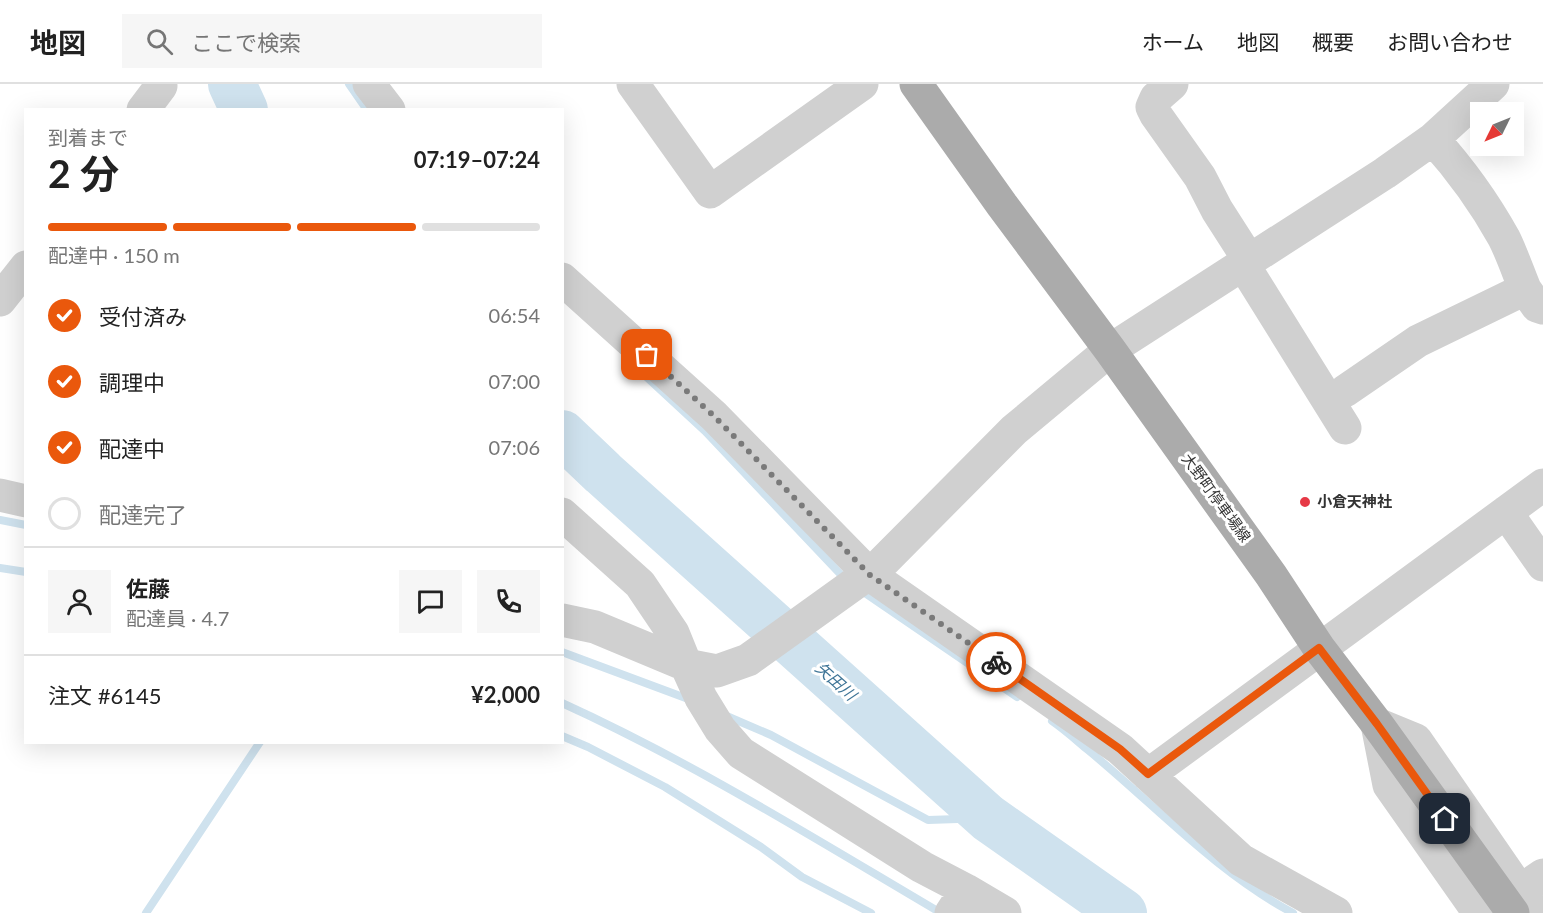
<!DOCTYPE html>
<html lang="ja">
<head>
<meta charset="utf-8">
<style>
	body { margin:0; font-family:Lato,"Noto Sans JP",sans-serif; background:#f6f6f6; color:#222; height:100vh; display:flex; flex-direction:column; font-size:22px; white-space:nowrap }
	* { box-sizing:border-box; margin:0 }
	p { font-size:20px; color:#767676 }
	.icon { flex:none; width:33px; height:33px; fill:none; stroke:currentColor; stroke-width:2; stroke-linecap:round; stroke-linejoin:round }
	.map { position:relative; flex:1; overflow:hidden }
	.details { position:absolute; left:24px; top:24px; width:540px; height:636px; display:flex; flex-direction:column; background:#fff; border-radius:0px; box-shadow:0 6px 24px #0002 }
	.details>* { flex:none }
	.needle { width:39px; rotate:227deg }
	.fabs { position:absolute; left:1470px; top:18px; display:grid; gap:12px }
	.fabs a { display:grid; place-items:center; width:54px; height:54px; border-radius:0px; background:#fff; box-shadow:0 6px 24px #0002; font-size:30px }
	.pin { position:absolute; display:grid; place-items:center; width:51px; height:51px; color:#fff; margin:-26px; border-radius:12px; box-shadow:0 3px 9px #0006 }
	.courier { position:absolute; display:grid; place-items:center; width:60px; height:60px; margin:-30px; border:4px solid #ea580c; border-radius:50%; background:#fff; color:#222; box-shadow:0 2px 8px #0007 }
	.summary em { font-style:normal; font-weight:700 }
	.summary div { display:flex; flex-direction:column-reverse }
	.summary { display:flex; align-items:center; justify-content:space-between; height:102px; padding:0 24px }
	h1 { font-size:39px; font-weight:700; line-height:45px }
	.bar { display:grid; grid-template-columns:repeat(4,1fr); gap:9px 6px; align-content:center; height:72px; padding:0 24px }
	.bar i { height:8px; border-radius:4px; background:#e0e0e0 }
	.bar .on { background:#ea580c }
	.bar p { grid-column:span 4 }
	.line { display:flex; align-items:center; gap:15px; padding:0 24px; border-top:2px solid #e0e0e0 }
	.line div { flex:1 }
	.round { display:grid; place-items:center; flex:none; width:63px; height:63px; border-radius:0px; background:#f6f6f6 }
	ol { padding:0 24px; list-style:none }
	li { display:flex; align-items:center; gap:18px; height:66px }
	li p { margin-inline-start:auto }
	li .icon { padding:6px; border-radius:50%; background:#ea580c; color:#fff; stroke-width:4 }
	li:last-child { color:#767676 }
	li i { width:33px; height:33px; border:3px solid #e0e0e0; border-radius:50% }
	header { display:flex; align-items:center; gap:36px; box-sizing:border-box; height:84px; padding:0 30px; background:#fff; border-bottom:2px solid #e0e0e0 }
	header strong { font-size:28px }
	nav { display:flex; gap:33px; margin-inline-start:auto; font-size:21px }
	.search { width:420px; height:54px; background:#f6f6f6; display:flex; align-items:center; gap:15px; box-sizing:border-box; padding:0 21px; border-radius:0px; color:#767676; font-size:22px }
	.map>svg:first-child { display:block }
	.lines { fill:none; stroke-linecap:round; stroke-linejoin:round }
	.stream { stroke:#cfe2ee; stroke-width:8 }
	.river { stroke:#cfe2ee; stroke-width:48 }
	.minor { stroke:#d0d0d0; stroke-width:33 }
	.major { stroke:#ababab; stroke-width:33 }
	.done { stroke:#7a7a7a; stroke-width:6; stroke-dasharray:0 10.8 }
	.route { stroke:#ea580c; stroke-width:8 }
	.poi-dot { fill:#e63946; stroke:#fff; stroke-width:2 }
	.labels { text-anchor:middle; stroke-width:6; stroke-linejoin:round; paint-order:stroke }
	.street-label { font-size:15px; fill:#333; stroke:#fff }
	.poi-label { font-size:15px; font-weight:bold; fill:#333; stroke:#fff; text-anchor:start }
	.water-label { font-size:16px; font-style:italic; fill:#3f7597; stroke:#fff }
</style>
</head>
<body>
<header>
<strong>地図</strong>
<div class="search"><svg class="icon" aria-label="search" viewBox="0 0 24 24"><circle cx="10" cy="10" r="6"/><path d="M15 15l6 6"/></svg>ここで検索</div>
<nav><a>ホーム</a><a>地図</a><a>概要</a><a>お問い合わせ</a></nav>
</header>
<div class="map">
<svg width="1543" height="829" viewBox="0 0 1543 829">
	<rect width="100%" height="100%" fill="#fff"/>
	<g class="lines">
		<path class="stream" d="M349,0L367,26
			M638,285L705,347L846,496
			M0,436L26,441
			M0,484L26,488
			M859,505L1017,613
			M562,568L691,616
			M562,619C694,679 817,756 941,829
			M722,630L771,651L928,736L988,734
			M1052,637C1065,646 1076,656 1088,666C1155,721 1216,788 1293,829
			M562,652L588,663L665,703L761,763L802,793L871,829
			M146,829L260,658"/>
		<path class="river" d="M232,0L244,26
			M562,350L603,389L988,734L1123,829"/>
		<path class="minor" d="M369,0L389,26
			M633,0L710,108L862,0
			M1172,0L1156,14L1152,23L1156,31L1200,93L1217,126L1249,176
			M143,26L161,2
			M1433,55C1460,85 1484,118 1504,154C1512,170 1518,188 1525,205
			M1243,180L1345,344
			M562,195L714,332L870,491L1120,665L1241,776L1336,829
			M0,216L26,183
			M1345,307L1418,257L1525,205L1537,222L1543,224
			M0,411L26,417
			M1506,428L1543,481
			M562,430L640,500L673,549L686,581
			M562,536L595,543L686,581
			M1377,640L1416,656L1520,807L1537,829
			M1377,640L1389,701L1479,829
			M1148,691L1543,401
			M1520,807L1543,791
			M951,829L966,806
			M1005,829L966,806L922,783L741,669L720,645L701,614L686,581L717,587L748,576L861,495L870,491L1014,346L1110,266L1385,89L1433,55L1493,0"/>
		<path class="major" d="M916,0L1002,121L1110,266L1271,491L1319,564L1377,640L1513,829"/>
	</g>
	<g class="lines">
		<path class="done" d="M647,271L714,332L870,491L996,578"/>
		<path class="route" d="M996,578L1120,665L1148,690L1319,564L1377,640L1445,735"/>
	</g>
	<circle class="poi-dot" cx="1305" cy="418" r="6"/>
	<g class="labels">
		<g class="street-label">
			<text transform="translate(1216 414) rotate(54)" y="5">大野町停車場線</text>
		</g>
		<g class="poi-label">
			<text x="1317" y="423">小倉天神社</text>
		</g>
		<g class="water-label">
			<text transform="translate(836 597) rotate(42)" y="6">矢田川</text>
		</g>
	</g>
</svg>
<div class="fabs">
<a><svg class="needle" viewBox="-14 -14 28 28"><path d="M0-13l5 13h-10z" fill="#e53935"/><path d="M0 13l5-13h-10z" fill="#767676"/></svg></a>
</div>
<div class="pin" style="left:647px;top:271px;background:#ea580c"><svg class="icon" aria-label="bag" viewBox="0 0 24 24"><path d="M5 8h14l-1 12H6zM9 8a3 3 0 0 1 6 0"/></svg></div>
<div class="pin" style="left:1445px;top:735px;background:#1f2937"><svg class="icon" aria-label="home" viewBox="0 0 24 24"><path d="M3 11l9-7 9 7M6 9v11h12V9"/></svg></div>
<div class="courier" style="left:996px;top:578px"><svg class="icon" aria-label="bike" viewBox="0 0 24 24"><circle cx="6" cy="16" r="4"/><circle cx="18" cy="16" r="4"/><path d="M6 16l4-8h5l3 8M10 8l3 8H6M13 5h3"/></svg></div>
<section class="details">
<div class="summary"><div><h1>2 分</h1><p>到着まで</p></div><em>07:19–07:24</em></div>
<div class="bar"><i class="on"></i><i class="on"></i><i class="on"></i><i></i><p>配達中 · 150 m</p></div>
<ol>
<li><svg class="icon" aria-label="check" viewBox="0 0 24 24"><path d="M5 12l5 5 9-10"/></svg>受付済み<p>06:54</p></li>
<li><svg class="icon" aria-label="check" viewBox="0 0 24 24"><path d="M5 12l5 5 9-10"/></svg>調理中<p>07:00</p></li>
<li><svg class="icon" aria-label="check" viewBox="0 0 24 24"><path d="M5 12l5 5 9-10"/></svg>配達中<p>07:06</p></li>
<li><i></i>配達完了</li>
</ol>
<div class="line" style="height:108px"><a class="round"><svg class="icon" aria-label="person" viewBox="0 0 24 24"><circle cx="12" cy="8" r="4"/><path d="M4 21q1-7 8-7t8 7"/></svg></a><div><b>佐藤</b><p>配達員 · 4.7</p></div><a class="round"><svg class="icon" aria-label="chat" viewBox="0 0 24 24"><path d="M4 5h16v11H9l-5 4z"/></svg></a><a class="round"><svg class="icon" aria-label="phone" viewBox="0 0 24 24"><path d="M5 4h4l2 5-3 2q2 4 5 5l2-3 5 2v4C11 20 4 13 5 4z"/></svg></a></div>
<div class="line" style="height:78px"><div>注文 #6145</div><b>¥2,000</b></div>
</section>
</div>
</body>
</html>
